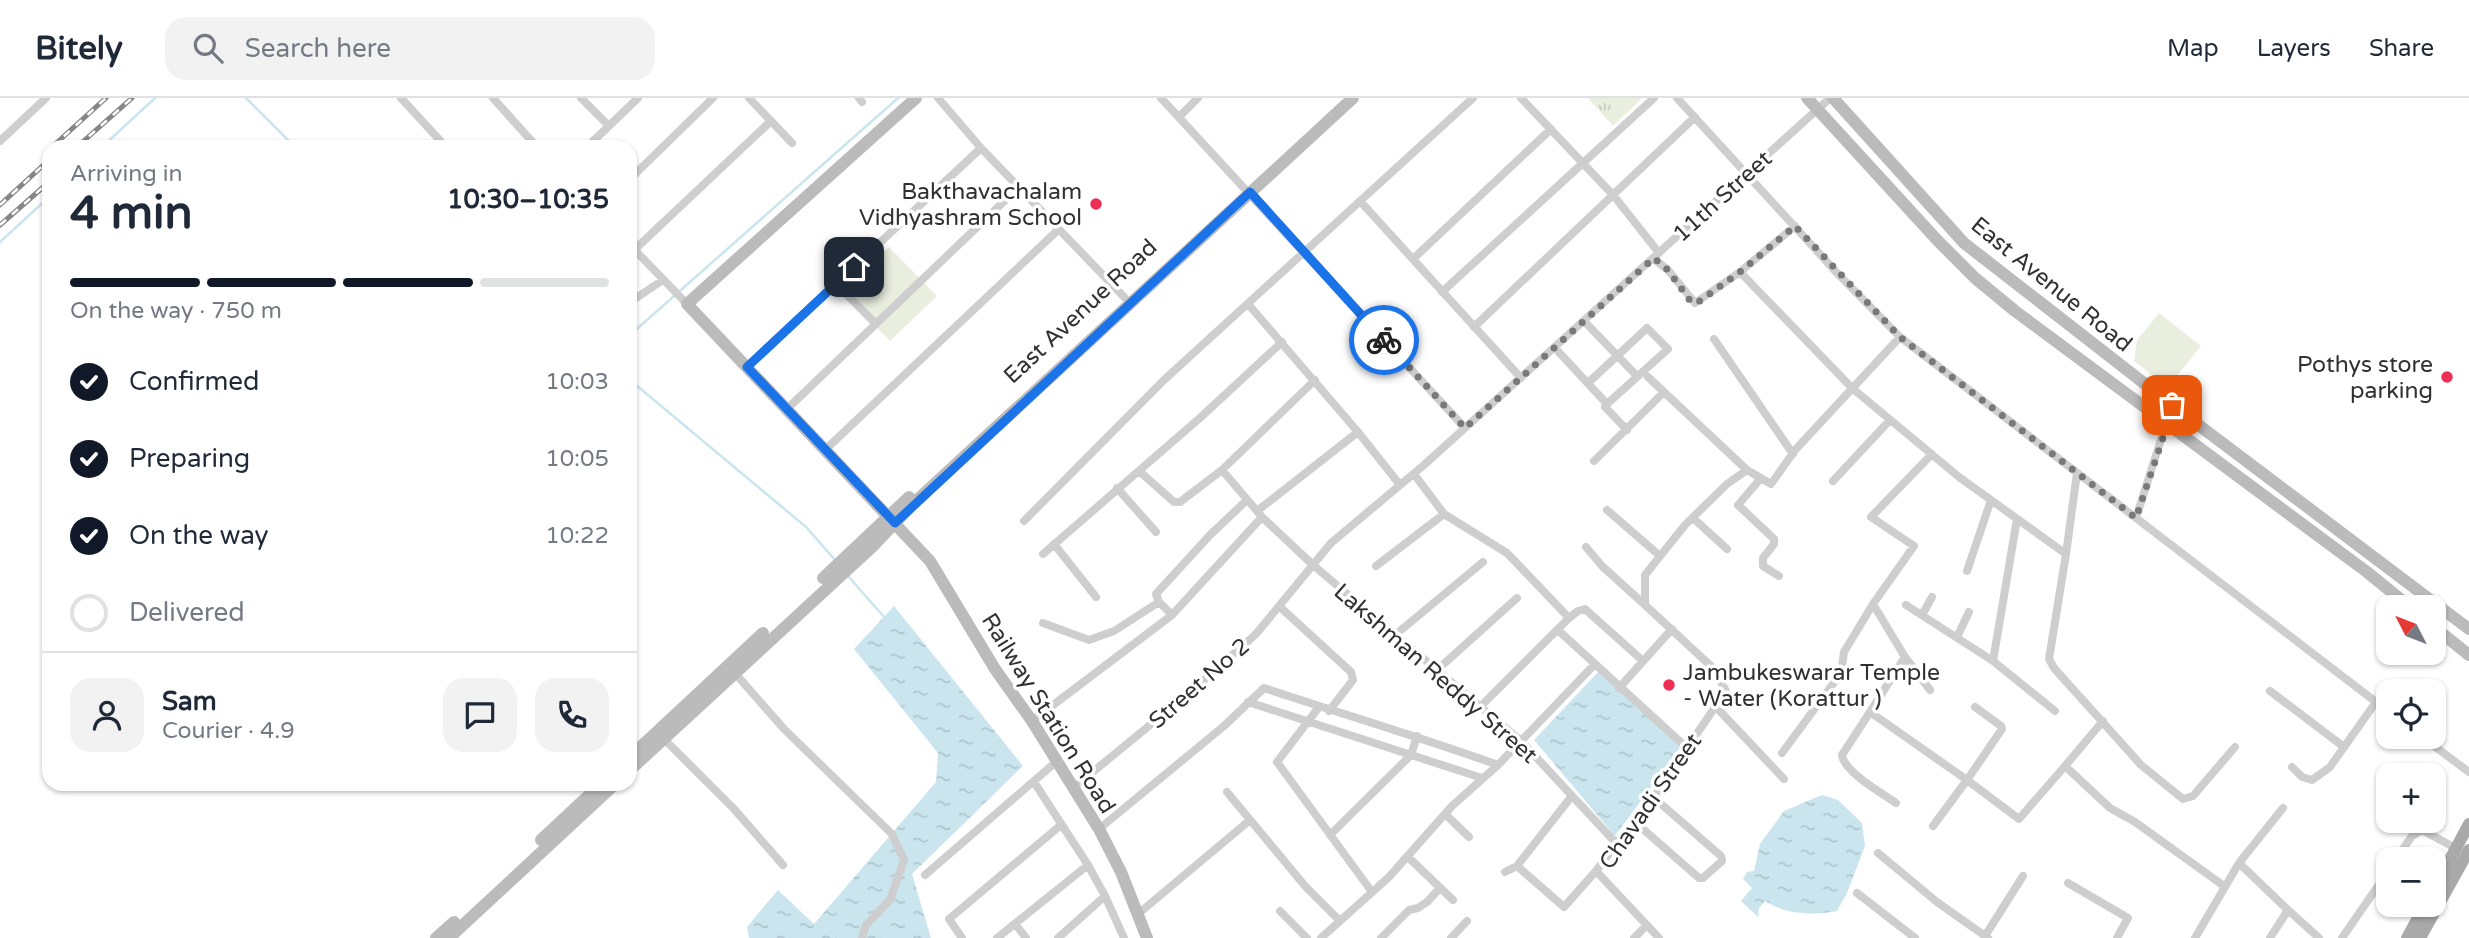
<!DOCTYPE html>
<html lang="en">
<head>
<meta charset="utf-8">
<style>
	body { margin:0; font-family:"Varela Round",sans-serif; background:#f2f2f3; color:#1f2937; height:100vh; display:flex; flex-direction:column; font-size:26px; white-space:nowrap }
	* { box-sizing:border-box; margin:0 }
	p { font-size:23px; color:#747a83 }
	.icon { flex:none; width:38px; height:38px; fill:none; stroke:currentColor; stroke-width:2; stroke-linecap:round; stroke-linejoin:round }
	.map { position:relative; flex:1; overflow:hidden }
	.sheet { position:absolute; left:42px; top:42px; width:595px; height:651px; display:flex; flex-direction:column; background:#fff; border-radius:21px; box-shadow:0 2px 5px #0004 }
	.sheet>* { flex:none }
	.needle { width:46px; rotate:312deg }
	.tools { position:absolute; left:2376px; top:497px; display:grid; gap:14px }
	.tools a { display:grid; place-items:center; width:70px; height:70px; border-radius:14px; background:#fff; box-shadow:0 2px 5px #0004; font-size:35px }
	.pin { position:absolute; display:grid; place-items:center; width:60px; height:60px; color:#fff; margin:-30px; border-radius:14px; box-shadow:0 4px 10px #0006 }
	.courier { position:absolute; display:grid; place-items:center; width:70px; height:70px; margin:-35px; border:5px solid #1a73e8; border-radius:50%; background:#fff; color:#222; box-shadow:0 2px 9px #0007 }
	.headline em { font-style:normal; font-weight:700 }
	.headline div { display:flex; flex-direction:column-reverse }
	.headline { display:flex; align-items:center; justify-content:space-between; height:119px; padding:0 28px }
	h1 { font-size:46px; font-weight:700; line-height:52px }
	.bar { display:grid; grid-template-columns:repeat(4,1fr); gap:10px 7px; align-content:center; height:84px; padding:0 28px }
	.bar i { height:9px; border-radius:5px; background:#e0e1e3 }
	.bar .current { background:#111827 }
	.bar p { grid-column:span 4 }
	.line { display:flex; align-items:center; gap:18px; padding:0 28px; border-top:2px solid #e0e1e3 }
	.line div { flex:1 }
	.round { display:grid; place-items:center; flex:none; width:74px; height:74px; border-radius:21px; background:#f2f2f3 }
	ol { padding:0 28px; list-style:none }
	li { display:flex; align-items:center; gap:21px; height:77px }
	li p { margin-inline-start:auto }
	li .icon { padding:7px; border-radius:50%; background:#111827; color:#fff; stroke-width:4 }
	li:last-child { color:#747a83 }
	li i { width:38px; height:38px; border:4px solid #e0e1e3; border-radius:50% }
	header { display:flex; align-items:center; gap:42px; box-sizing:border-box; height:98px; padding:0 35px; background:#fff; border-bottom:2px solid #e0e1e3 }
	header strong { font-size:33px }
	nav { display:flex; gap:38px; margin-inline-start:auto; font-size:24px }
	.search { width:490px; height:63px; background:#f2f2f3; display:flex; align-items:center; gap:18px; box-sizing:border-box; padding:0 24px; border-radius:21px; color:#747a83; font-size:26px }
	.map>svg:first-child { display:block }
	.grass { fill:url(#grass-tufts) }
	.garden { fill:#e9eedf }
	.water { fill:url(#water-ripples) }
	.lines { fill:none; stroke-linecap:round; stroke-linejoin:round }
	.stream { stroke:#cbe5ef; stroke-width:2.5 }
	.street { stroke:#cecece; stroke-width:8 }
	.secondary { stroke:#bbb; stroke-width:12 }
	.primary { stroke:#a9a9a9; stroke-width:12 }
	.rail-casing { stroke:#868686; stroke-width:5 }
	.rail { stroke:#fff; stroke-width:2.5; stroke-dasharray:8; stroke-linecap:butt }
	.done { stroke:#797979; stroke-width:7; stroke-dasharray:0 12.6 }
	.route { stroke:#1a73e8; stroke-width:9 }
	.poi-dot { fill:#ee2e54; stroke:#fff; stroke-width:2.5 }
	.labels { text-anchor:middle; stroke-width:7; stroke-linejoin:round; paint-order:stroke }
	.poi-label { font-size:23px; fill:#313131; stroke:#fff; text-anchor:end }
	.street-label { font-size:23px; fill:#313131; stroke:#fff }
</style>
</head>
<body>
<header>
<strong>Bitely</strong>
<div class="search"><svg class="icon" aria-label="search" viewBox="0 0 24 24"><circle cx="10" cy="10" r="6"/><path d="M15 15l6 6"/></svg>Search here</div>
<nav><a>Map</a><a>Layers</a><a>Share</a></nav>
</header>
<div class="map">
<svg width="2469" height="840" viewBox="0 0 2469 840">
	<defs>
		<pattern id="grass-tufts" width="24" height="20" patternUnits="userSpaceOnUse" patternTransform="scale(1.75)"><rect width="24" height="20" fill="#e9eedf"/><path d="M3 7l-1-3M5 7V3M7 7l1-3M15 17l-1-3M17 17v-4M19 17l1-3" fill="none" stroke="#c8cdc0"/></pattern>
		<pattern id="water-ripples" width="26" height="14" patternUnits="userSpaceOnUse" patternTransform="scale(1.75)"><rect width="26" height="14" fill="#cbe5ef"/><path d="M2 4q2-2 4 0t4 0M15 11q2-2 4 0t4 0" fill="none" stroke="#afc5cd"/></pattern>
	</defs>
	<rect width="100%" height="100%" fill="#fff"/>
	<path class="grass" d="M1588,0H1642L1613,28Z"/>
	<path class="garden" d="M889,149L937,198L890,243L842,193Z
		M2159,215L2201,248L2168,289L2134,263L2137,242Z"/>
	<path class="water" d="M894,508L1023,668L912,776L931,840H749L747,829L778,792L814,826L936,684L938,655L854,551Z
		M1601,571L1682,647L1615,738L1534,642Z
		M1822,697L1838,702L1862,725L1865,748L1847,795L1837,813C1815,818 1784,816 1765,803L1759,810L1758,819L1741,803L1752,790L1743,781L1747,774L1754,773L1760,746L1784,713Z"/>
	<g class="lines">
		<path class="stream" d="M246,0L295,49
			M102,49L155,0
			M0,144L49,99
			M630,237L898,0
			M630,282L806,429L835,462
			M848,478L885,520"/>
		<path class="street" d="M401,0L446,49
			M493,0L537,49
			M581,0L609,28
			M749,0L792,45
			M859,0L862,4
			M938,0L981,50L1125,200
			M1161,0L1465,330
			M1521,0L1614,98L1659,155
			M1677,0L1838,176L1900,239L2389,614
			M1180,18L1198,0
			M0,43L46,0
			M587,49L638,0
			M630,81L713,0
			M1360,103L1521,280
			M1795,128L1740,174L1852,290L1959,379L2066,456L2077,375
			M630,147L687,206
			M630,156L771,23
			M1413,161L1551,31
			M1654,161L1668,172L1695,205L1740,174
			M836,186L876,226
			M1442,194L1654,0
			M630,204L663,182
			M1248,206L1358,334L1400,387
			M1584,223L1637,278
			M1474,229L1695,19
			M1714,241L1793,356
			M1555,250L1607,306L1668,251L1647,230L1588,285
			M747,269L981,50
			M1648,279L1747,372L1771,386L1796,351L1900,239
			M1605,309L1627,332
			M787,311L1019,89
			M826,351L1059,131
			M1594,363L1664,294
			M1222,372L1262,419L1313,467L1521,643L1616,745
			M1139,373L1174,404H1180L1222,372L1315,282
			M1414,376L1444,416L1507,455L1569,520L1480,609
			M1761,380L1738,407L1774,441V446L1763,460V468L1779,478
			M1833,383L1890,322
			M1117,390L1156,434
			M1607,412L1660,458
			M1257,413L1358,334
			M1693,420L1727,451
			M2136,420L2172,307
			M1024,423L1164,282L1473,0
			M1054,446L1096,499
			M1586,449L1602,468L1645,507
			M1043,456L1201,319L1282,244
			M2066,456L2049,561L2054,570L2141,667L2183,701L2193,698L2235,649
			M1376,468L1444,416
			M1967,473L1991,402
			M1906,507L1993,563L2055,613
			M1279,508L1351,574L1353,582L1329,613
			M1172,517L1159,504L1156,496L1210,437L1247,402
			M1922,517L1932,499
			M1569,520L1578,513L1585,511L1643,563
			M1043,525L1089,542L1114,533L1159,504
			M1559,533L1687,650
			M1395,537L1483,464
			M1957,539L1969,514
			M1905,559L1873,506L1914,448L1871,419L1932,356
			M1993,563L2017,421
			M1437,572L1517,500
			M734,574L784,631L892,736L904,762L890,802L866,827L862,840
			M1619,590L1672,531
			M1930,592L1905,559L1870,614L1967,682L1933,728
			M2270,593L2344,649
			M1248,604L1482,680
			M1715,608L1784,681
			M1319,609L1277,664L1372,794
			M1975,609L2001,628L2002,631L1967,682L2019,721L2065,668
			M1870,614L1842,657C1844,674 1882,695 1896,705
			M1032,623L1172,517L1262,419
			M2103,623L2065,668L2110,710L2135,724L2224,788
			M2422,639L2469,674
			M663,640L734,711L783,767
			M1782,655L1841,575L1844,554L1873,506
			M2292,669L2302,679L2312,682L2330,669L2376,604
			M1034,684L1088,767L1105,798L1124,840
			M1072,691L1189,595L1256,536L1331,445L1424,367L1830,0
			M1227,694L1305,788L1340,823
			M1445,716L1469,739
			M1636,725L1699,780H1703L1722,763L1721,758L1653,699
			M1099,731L1224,628L1264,590C1342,616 1420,639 1498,667L1594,567
			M1330,737L1411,657L1417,638
			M1878,755L1937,804L1988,840
			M1408,759L1453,802
			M2396,761L2412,738L2422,732L2457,751
			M2239,765L2288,812
			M1517,768L1564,809L1596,773
			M1505,774L1517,768L1571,699
			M925,777L1056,664
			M2068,785L2128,820L2117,840
			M1857,795L1915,840
			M1280,813L1307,840
			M1138,816L1250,722
			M1016,827L1026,840
			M1985,838L2023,778
			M962,840L949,821L1061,727
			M997,840L1088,767
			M1058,840L1105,798
			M1321,840L1389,779L1452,708L1498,667
			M1381,840L1409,812L1418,810L1427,804L1440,790
			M1451,840L1467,823
			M1634,840L1647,827
			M1659,840L1596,773L1625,734L1636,725L1726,593L1713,570L1645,507V477L1685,427L1727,386L1747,372
			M2195,840L2239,765L2283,710
			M2270,840L2288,812L2319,840
			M2342,840L2389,772"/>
		<path class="secondary" d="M916,0L687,206L930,463L995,571L1032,623L1099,731L1121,774L1147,840
			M1807,0L1938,143L1975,180L2015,213L2367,474L2410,509
			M1833,0L1964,145L2172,307L2469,531
			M823,480L909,399
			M2434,529L2469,557
			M630,659L763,535
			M630,672L872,449L915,404L1353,0
			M541,742L601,686
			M436,840L454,824
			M449,840L615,686"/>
		<path class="primary" d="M2434,791L2469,726
			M2407,840L2425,807
			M2420,840L2469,752"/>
		<g class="rail-casing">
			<path id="rail" d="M52,49L106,0
				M77,49L132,0
				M0,107L49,62
				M0,127L49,84"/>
		</g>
		<use href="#rail" class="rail"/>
	</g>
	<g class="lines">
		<path class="done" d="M1384,242L1465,330L1654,160L1668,172L1691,204L1697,205L1740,174L1795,128L1900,239L2136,420L2168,325L2172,307"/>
		<path class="route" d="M854,169L747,269L895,425L1250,94L1384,242"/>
	</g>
	<g class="poi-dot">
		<circle cx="1096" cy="106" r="7"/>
		<circle cx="2447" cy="279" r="7"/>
		<circle cx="1669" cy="587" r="7"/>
	</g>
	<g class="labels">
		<g class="poi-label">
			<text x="1082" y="101">Bakthavachalam<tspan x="1082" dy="26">Vidhyashram School</tspan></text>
			<text x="2433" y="274">Pothys store<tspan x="2433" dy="26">parking</tspan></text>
			<text x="1683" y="582" text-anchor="start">Jambukeswarar Temple<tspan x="1683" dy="26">- Water (Korattur )</tspan></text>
		</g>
		<g class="street-label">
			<text transform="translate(1722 98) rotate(-42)" y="8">11th Street</text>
			<text transform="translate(2052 186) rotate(39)" y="8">East Avenue Road</text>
			<text transform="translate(1080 213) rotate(-43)" y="8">East Avenue Road</text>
			<text transform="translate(1436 575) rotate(41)" y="8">Lakshman Reddy Street</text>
			<text transform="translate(1199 585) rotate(-41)" y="8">Street No 2</text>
			<text transform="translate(1049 615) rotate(58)" y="8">Railway Station Road</text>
			<text transform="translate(1650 703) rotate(-55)" y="8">Chavadi Street</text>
		</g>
	</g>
</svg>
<div class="tools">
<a><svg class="needle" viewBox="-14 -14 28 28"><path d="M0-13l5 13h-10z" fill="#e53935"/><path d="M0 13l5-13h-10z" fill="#747a83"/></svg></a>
<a><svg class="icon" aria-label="locate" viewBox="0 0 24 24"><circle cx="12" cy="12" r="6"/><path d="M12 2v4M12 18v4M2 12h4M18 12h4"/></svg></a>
<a>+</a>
<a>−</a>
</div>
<div class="pin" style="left:2172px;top:307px;background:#ea580c"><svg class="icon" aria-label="bag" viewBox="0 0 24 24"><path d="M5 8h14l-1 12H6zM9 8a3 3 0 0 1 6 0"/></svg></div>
<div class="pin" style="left:854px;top:169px;background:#1f2937"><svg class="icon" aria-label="home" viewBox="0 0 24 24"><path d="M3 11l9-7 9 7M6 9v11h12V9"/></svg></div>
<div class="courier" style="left:1384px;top:242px"><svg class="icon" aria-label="bike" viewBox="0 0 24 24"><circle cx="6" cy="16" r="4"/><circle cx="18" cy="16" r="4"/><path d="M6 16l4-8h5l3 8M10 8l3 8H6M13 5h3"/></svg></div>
<section class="sheet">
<div class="headline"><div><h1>4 min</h1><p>Arriving in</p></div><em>10:30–10:35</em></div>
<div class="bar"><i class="current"></i><i class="current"></i><i class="current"></i><i></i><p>On the way · 750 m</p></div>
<ol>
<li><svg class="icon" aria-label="check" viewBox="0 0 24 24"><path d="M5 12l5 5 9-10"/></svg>Confirmed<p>10:03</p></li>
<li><svg class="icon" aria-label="check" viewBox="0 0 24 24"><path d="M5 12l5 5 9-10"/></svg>Preparing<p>10:05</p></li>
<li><svg class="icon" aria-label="check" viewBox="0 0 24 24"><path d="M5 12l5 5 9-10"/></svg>On the way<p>10:22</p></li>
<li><i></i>Delivered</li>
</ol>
<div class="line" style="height:126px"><a class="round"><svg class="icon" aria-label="person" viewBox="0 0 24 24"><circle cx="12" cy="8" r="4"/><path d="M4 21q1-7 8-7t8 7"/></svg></a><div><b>Sam</b><p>Courier · 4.9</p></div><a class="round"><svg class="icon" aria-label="chat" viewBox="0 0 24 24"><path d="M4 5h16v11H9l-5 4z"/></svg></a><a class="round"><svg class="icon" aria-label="phone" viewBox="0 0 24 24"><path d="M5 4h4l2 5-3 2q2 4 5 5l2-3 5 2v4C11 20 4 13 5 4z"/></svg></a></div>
</section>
</div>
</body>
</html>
